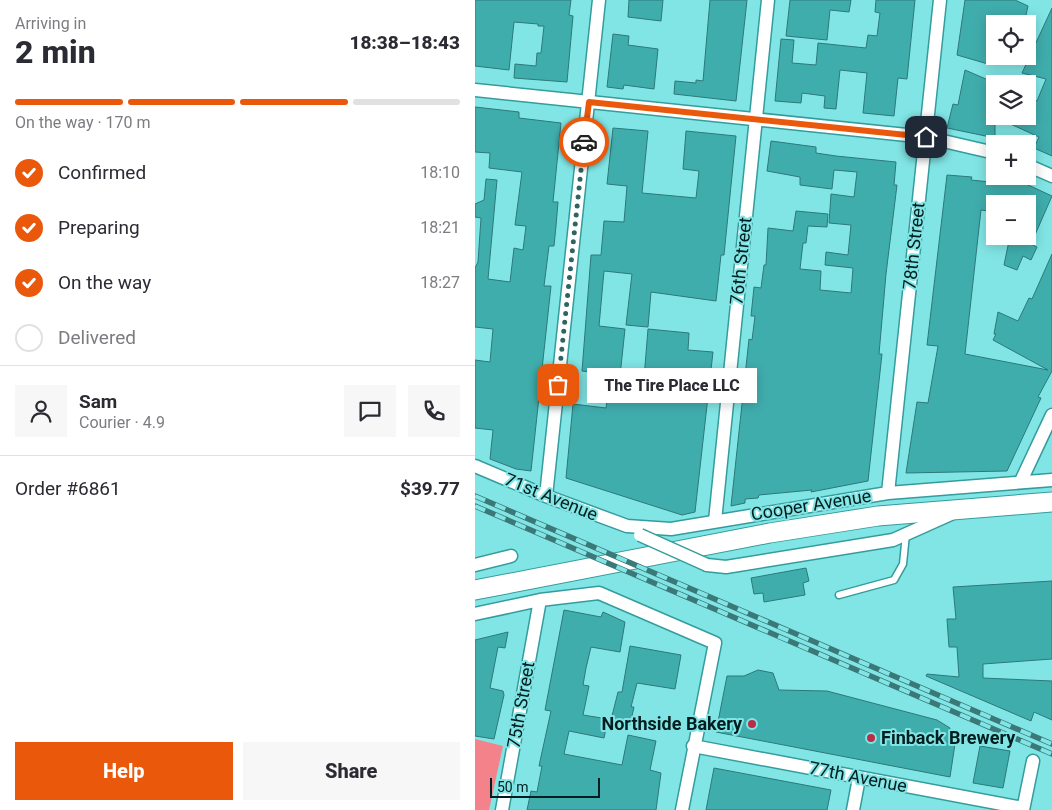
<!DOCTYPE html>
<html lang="en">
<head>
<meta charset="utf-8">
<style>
	body { margin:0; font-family:Roboto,sans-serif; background:#f7f7f7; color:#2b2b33; height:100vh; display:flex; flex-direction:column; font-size:19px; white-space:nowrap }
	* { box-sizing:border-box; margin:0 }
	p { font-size:16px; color:#7c7c81 }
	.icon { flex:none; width:28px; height:28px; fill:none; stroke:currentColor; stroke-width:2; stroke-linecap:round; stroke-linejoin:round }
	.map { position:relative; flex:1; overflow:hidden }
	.drawer { display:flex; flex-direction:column; background:#fff; width:475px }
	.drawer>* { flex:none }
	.tools { position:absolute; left:511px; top:15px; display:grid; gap:10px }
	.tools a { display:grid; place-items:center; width:50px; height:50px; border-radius:0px; background:#fff; box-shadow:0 2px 12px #0003; font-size:25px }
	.scale { position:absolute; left:15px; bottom:12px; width:110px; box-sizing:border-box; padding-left:5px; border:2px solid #001e1f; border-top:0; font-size:14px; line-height:18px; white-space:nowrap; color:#001e1f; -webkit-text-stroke:4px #82e5e5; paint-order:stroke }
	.pin { position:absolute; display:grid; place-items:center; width:42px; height:42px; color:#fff; margin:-21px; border-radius:10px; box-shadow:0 2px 8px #0006 }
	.courier { position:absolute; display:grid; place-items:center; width:50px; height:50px; margin:-25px; border:4px solid #ea580c; border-radius:50%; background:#fff; color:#222; box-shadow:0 1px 6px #0007 }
	.bubble { position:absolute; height:35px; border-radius:0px; background:#fff; box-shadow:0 2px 12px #0003; font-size:16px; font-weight:800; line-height:35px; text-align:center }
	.overview em { font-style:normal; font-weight:800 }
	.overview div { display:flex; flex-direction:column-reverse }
	.overview { display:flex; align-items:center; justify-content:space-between; height:85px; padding:0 15px }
	h1 { font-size:32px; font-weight:800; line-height:38px }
	.bar { display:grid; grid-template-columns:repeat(4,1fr); gap:8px 5px; align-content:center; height:60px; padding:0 15px }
	.bar i { height:6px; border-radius:4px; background:#e1e1e2 }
	.bar .active { background:#ea580c }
	.bar p { grid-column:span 4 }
	.line { display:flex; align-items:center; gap:12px; padding:0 15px; border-top:1px solid #e1e1e2 }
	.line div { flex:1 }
	.round { display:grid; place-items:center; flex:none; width:52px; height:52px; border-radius:0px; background:#f7f7f7 }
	ol { padding:0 15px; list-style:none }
	li { display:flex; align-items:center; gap:15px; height:55px }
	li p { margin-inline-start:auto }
	li .icon { padding:5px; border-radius:50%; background:#ea580c; color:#fff; stroke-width:4 }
	li:last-child { color:#7c7c81 }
	li i { width:28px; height:28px; border:2px solid #e1e1e2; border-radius:50% }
	.action { display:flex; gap:10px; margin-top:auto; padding:10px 15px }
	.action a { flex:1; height:58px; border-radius:0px; background:#ea580c; color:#fff; font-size:20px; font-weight:800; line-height:58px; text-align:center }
	.action a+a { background:#f7f7f7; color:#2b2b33 }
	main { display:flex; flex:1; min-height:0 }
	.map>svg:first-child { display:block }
	.green { fill:#f3828b }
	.building { fill:#40adad; stroke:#2c797a }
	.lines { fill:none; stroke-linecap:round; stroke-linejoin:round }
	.service-casing { stroke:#349c9d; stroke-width:9 }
	.minor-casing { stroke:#349c9d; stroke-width:15 }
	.secondary-casing { stroke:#349c9d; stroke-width:21 }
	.service { stroke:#fff; stroke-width:6 }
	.minor { stroke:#fff; stroke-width:12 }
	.secondary { stroke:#fff; stroke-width:19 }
	.rail-casing { stroke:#3b7878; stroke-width:5.5 }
	.rail { stroke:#82e5e5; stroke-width:4; stroke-dasharray:11; stroke-linecap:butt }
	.minor-bridge-casing { stroke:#349c9d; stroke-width:15; stroke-linecap:butt }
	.minor-bridge { stroke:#fff; stroke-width:12 }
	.done { stroke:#2e6464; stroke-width:5; stroke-dasharray:0 9 }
	.route { stroke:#ea580c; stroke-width:6 }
	.poi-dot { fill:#bc2c47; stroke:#82e5e5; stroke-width:2 }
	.labels { text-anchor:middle; stroke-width:4; stroke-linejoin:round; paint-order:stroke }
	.street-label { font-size:18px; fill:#001e1f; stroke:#82e5e5 }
	.poi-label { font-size:18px; font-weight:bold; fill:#001e1f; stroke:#82e5e5; text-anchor:end }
</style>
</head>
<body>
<main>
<section class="drawer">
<div class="overview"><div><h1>2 min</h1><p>Arriving in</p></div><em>18:38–18:43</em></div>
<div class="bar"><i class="active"></i><i class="active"></i><i class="active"></i><i></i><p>On the way · 170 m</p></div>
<ol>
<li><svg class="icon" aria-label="check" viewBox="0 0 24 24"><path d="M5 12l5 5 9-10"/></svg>Confirmed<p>18:10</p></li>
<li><svg class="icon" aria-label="check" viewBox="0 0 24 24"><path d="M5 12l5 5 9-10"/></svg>Preparing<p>18:21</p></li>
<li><svg class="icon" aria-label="check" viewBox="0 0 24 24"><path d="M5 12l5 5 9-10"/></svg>On the way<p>18:27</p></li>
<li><i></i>Delivered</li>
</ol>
<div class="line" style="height:90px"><a class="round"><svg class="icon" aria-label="person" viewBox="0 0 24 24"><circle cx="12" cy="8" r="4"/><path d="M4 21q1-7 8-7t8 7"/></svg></a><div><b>Sam</b><p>Courier · 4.9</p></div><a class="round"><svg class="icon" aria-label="chat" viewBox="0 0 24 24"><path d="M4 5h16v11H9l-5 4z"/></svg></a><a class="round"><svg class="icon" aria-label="phone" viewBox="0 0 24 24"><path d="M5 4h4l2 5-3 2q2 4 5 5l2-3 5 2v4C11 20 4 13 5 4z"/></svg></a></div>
<div class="line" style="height:65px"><div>Order #6861</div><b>$39.77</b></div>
<div class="action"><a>Help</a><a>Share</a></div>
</section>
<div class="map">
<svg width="577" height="810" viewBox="0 0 577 810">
	<rect width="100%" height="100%" fill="#82e5e5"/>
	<path class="green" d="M0,739L28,746L14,810H0Z"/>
	<path class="building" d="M0,0H96L94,15L98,16L92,82L39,78L40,64L61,66L62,53H66L69,26H63V24L39,22L34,70L0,66Z
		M154,0H188L186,21L153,17Z
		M235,0H272L261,101L199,94L200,81L221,83V80L228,81Z
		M315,0H376L374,12L355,10L352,40L311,36Z
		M401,0H440L432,79L423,78L419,116L388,113L392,73L365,70L361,109L349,108L350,96L327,93L326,103L300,101L306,39L319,40L317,63L341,65L343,43L391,48L393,35L402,36L405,13L400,12Z
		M490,0H540L553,6L549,24H520L513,64L482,55Z
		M577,8V156L559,148L564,137L520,117V138L472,128L478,104L483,105L490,70L520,83V116H552V97L562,101L571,79L547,73Z
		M138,34L154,36L153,45L183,49L179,89L149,85L148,89L132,87Z
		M0,107L44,112V118L86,123L78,202H83L81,226L79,246H74L69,286H76L56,471L41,469L15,459L18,430L0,428V360L15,362L18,329L0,327V268L3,262L6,218L0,217V204L9,200L11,179L22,180L13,279L35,282L39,248L48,250L51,226L40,225L47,172L14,168L15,153L0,152Z
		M138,128L173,131L167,193L221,198L224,171L208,169L211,131L261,136L249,255H246L241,301L176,292L173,327L151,325L157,274L129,271L124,326L150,329L145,376L169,378L173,329L214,333L213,350L238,352L220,512L207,515L91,478L98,404L131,408L134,383L123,382L124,373L107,371L116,255H126L129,221L149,222L152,186L132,184Z
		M296,141L341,147V153L361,156L421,162L419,185H422L411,274L404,354H407L393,481L336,492L337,490L284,495L283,498L270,499V503L256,506L274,339L277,340L280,316H276L279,287L286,288L289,265H291L293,228L318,231L321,211L353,214L352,227L333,226L331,243H328L325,269L346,271L345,290L376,293L378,268L350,265L351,252L373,255L376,225L354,223L356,194L379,197L382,172L359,170L357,189L325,185V177L292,171Z
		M472,175L497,177L496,180L535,184L538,178L577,196L556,244L562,247L556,260L548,256L542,270L529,265L535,236H552V204H520V212L506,210L490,354L573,370L518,340L521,334H519L523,312L543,321L554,298L557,299L577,254V371L563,397L566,398L532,471L431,473L442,402L453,403L463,346L452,345Z
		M331,568L334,581L328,583L330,595L289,602L288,593L279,594L276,578Z
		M577,581V659L508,664V678L577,681V720L559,712L556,721L451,676L452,674L484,677L482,647H474L472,619H481L478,587Z
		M89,610L126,617L128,612L150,622L145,652L116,647L111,668L108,685L114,686L108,715L133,719L129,738L94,731L89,754L147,765L153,735L181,741L175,770L186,773L181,810H52L56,791L62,792L67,766H64L76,711L70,710Z
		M33,632L30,648L23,647L15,688L28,691L29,695L19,739L0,736V640Z
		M155,646L206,655L200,689L162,683L156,707H159L155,725L136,720L143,692H147Z
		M283,670L298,673L304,690L352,691L462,720L475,728L473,743L480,744L475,777L241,732L252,676H269Z
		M505,746L535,751L528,788L498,783Z
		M239,768L356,790L352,810H231Z"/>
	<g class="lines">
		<g class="service-casing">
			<path id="service" d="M364,595L419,580L428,564L431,534"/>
		</g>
		<g class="minor-casing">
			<path id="minor" d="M0,90L451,137L520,153
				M552,165L577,176
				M0,466L71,496L152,526L196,529L413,493L577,480
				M546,481L577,415
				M413,493L465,0
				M71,496L124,0
				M240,521L293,0
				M0,565L36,556
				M232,565L251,567L418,540L476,514
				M0,614L65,600L124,593L240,643L207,810
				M218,746L548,808
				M27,810L65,600
				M378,810L384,778
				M548,810L558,761"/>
		</g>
		<g class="secondary-casing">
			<path id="secondary" d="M0,590L295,533L403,516L577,502"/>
		</g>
		<use href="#service" class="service"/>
		<use href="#minor" class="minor"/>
		<use href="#secondary" class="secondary"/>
		<g class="rail-casing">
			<path id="rail" d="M0,496L577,744
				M0,506L577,754"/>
		</g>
		<use href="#rail" class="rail"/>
		<g class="minor-bridge-casing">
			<path id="minor-bridge" d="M165,535L232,565"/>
		</g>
		<use href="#minor-bridge" class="minor-bridge"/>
	</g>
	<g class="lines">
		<path class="done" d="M83,385L109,142"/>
		<path class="route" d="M109,142L114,102L451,137"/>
	</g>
	<g class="poi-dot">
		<circle cx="277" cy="724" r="5"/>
		<circle cx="396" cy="738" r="5"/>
	</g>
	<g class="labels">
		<g class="street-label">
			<text transform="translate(439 246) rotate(-84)" y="6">78th Street</text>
			<text transform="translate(266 261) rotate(-84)" y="6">76th Street</text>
			<text transform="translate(76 497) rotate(22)" y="6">71st Avenue</text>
			<text transform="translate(336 505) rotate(-9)" y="6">Cooper Avenue</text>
			<text transform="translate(46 705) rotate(-80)" y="6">75th Street</text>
			<text transform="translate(383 777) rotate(11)" y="6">77th Avenue</text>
		</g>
		<g class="poi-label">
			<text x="267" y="730">Northside Bakery</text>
			<text x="406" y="744" text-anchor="start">Finback Brewery</text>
		</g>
	</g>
</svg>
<div class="tools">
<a><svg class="icon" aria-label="locate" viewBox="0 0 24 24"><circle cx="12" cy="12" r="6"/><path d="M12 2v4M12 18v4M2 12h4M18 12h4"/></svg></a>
<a><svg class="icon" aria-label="layers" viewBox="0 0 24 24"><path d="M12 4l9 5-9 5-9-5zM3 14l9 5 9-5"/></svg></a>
<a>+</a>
<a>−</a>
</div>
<div class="scale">50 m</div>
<div class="pin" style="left:83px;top:385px;background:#ea580c"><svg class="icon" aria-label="bag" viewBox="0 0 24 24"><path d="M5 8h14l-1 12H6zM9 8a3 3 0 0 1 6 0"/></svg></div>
<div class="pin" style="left:451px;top:137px;background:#1f2937"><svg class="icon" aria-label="home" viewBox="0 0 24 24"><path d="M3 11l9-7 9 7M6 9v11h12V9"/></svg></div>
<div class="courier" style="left:109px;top:142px"><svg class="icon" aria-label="car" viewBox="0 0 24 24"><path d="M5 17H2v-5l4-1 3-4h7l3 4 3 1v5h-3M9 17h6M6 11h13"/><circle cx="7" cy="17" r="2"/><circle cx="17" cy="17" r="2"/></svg></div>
<div class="bubble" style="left:112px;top:368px;width:170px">The Tire Place LLC</div>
</div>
</main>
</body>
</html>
